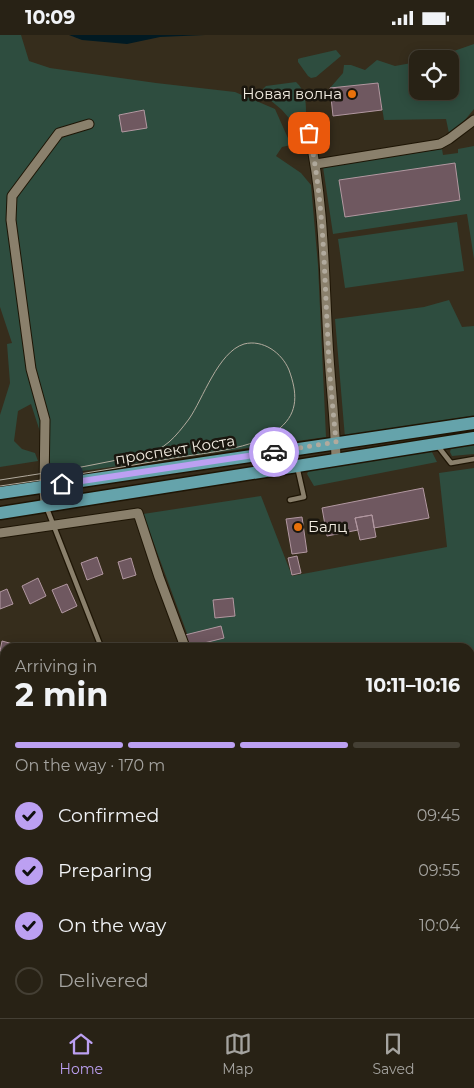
<!DOCTYPE html>
<html lang="en">
<head>
<meta charset="utf-8">
<style>
	body { margin:0; font-family:Montserrat,sans-serif; background:#342f22; color:#f1f3f6; height:100vh; display:flex; flex-direction:column; font-size:19px; white-space:nowrap }
	* { box-sizing:border-box; margin:0 }
	p { font-size:16px; color:#a5a4a0 }
	.icon { flex:none; width:28px; height:28px; fill:none; stroke:currentColor; stroke-width:2; stroke-linecap:round; stroke-linejoin:round }
	.map { position:relative; flex:1; overflow:hidden }
	.sheet { position:absolute; left:0px; top:608px; width:475px; height:376px; display:flex; flex-direction:column; background:#282215; border-radius:15px 15px 0 0; box-shadow:0 2px 12px #0003,0 0 0 1px #443f34 }
	.sheet>* { flex:none }
	.buttons { position:absolute; left:409px; top:15px; display:grid; gap:10px }
	.buttons a { display:grid; place-items:center; width:50px; height:50px; border-radius:10px; background:#282215; box-shadow:0 2px 12px #0003,0 0 0 1px #443f34; font-size:25px }
	.pin { position:absolute; display:grid; place-items:center; width:42px; height:42px; color:#fff; margin:-21px; border-radius:10px; box-shadow:0 2px 8px #0006 }
	.courier { position:absolute; display:grid; place-items:center; width:50px; height:50px; margin:-25px; border:4px solid #bca0f2; border-radius:50%; background:#fff; color:#222; box-shadow:0 1px 6px #0007 }
	.headline em { font-style:normal; font-weight:700 }
	.headline div { display:flex; flex-direction:column-reverse }
	.headline { display:flex; align-items:center; justify-content:space-between; height:85px; padding:0 15px }
	h1 { font-size:32px; font-weight:700; line-height:38px }
	.bar { display:grid; grid-template-columns:repeat(4,1fr); gap:8px 5px; align-content:center; height:60px; padding:0 15px }
	.bar i { height:6px; border-radius:4px; background:#443f34 }
	.bar .on { background:#bca0f2 }
	.bar p { grid-column:span 4 }
	ol { padding:0 15px; list-style:none }
	li { display:flex; align-items:center; gap:15px; height:55px }
	li p { margin-inline-start:auto }
	li .icon { padding:5px; border-radius:50%; background:#bca0f2; color:#111; stroke-width:4 }
	li:last-child { color:#a5a4a0 }
	li i { width:28px; height:28px; border:2px solid #443f34; border-radius:50% }
	.status { display:flex; justify-content:space-between; align-items:center; height:35px; padding:0 25px; background:#282215; direction:ltr }
	.status svg { height:14px; fill:currentColor }
	.dock { display:flex; justify-content:space-around; align-items:center; height:70px; border-top:1px solid #443f34; background:#282215; font-size:14px; color:#a5a4a0 }
	.dock a { display:grid; justify-items:center; gap:2px }
	.dock .on { color:#bca0f2 }
	.map>svg:first-child { display:block }
	.green { fill:#2e4d3f }
	.water { fill:#011a23 }
	.building { fill:#6f5860; stroke:#b298a1 }
	.lines { fill:none; stroke-linecap:round; stroke-linejoin:round }
	.lane-casing { stroke:#1e1505; stroke-width:7 }
	.street-casing { stroke:#1e1505; stroke-width:11 }
	.primary-casing { stroke:#1e1505; stroke-width:15 }
	.lane { stroke:#8a806c; stroke-width:4.5 }
	.street { stroke:#8a806c; stroke-width:9 }
	.primary { stroke:#65a3ab; stroke-width:12 }
	.tram { stroke:#b2ab9e; stroke-width:1 }
	.done { stroke:#b1aa9d; stroke-width:5; stroke-dasharray:0 9 }
	.route { stroke:#bca0f2; stroke-width:6 }
	.food-dot { fill:#e8710a; stroke:#1a160e; stroke-width:2 }
	.labels { text-anchor:middle; stroke-width:5; stroke-linejoin:round; paint-order:stroke }
	.poi-label { font-size:15px; fill:#f3ede2; stroke:#1a160e; text-anchor:end }
	.street-label { font-size:15px; fill:#f3ede2; stroke:#1a160e }
</style>
</head>
<body>
<div class="status"><b>10:09</b><svg viewBox="0 0 49 12"><path d="M0 12V9h3v3zM5 12V6h3v6zM10 12V3h3v9zM15 12V0h3v12zM26 1h20v11H26zM47 4h2v5h-2z"/></svg></div>
<div class="map">
<svg width="474" height="983" viewBox="0 0 474 983">
	<rect width="100%" height="100%" fill="#362d1c"/>
	<path class="green" d="M0,0H21L29,26L50,33L156,48L235,57L275,74L291,110L282,112L276,121L301,138L311,150L318,230L326,402L54,440L31,369L18,376L14,406L22,414L35,418L38,426L0,432V380L10,348L7,309L12,308L0,272Z
		M474,9V74L450,103L446,84L384,85L378,48L330,53L343,38L344,30H351L365,35L377,25L395,31L417,27L418,56H450V24H431Z
		M336,15L341,21L316,42L311,43L308,41L298,27V24L301,23Z
		M296,47C307,57 306,70 306,84L299,90L294,89L282,75L263,59L262,55L266,51Z
		M474,111V224L467,179L333,199L323,132L442,114L443,120L458,118V114Z
		M457,187L464,236L345,253L338,204Z
		M449,265L462,292L474,291V384L345,403L335,284L424,272Z
		M474,409V419L452,421L450,417L451,413Z
		M431,415L437,427L314,451L307,439L309,435Z
		M474,433V979L470,971V612H192L143,479L261,461L292,541L447,512L439,438Z"/>
	<path class="water" d="M69,0H205L160,2L127,9L82,5Z"/>
	<path class="building" d="M378,48L382,75L333,81L330,53Z
		M144,75L147,93L122,97L119,80Z
		M455,128L460,165L345,182L339,145Z
		M423,453L429,483L374,493L372,480L355,483L358,495L327,501L322,473Z
		M372,480L376,502L360,505L355,483Z
		M302,482L307,517L292,519L286,484Z
		M297,521L301,538L292,540L288,523Z
		M97,522L103,539L87,545L81,528Z
		M131,523L136,540L123,544L118,527Z
		M38,543L46,561L30,569L22,551Z
		M67,549L77,571L62,578L52,555Z
		M7,554L13,569L0,574V557Z
		M233,563L235,581L215,583L213,565Z
		M221,591L224,603L188,612L185,600Z
		M2,606L13,609L12,612H5V617L0,616Z
		M257,979H268L270,983H258Z"/>
	<g class="lines">
		<g class="lane-casing">
			<path id="lane" d="M437,410L451,428L474,424
				M290,465L304,462L297,431
				M46,471L101,612
				M0,623L5,624
				M0,679L5,680
				M0,875L5,873"/>
		</g>
		<g class="street-casing">
			<path id="street" d="M309,98C324,166 324,236 328,306C330,345 335,385 336,424
				M316,129L440,109L449,104L474,85
				M45,470L44,452L45,385L31,334L11,185L12,161L59,98L89,89
				M0,498L138,478L159,542L185,612
				M470,979L472,983
				M0,981L12,979
				M365,983L375,979"/>
		</g>
		<g class="primary-casing">
			<path id="primary" d="M0,458L474,388
				M0,478L474,403"/>
		</g>
		<use href="#lane" class="lane"/>
		<use href="#street" class="street"/>
		<use href="#primary" class="primary"/>
		<path class="tram" d="M0,445C37,439 75,434 112,426C130,422 155,420 169,407C176,401 183,392 189,384C203,364 218,317 244,309C263,304 282,318 289,335C297,357 299,377 280,393C256,415 200,418 168,424C112,434 56,443 0,451"/>
	</g>
	<g class="lines">
		<path class="done" d="M274,417L336,407C333,373 329,339 328,305C324,236 324,166 309,98"/>
		<path class="route" d="M62,449L274,417"/>
	</g>
	<g class="food-dot">
		<circle cx="352" cy="59" r="5"/>
		<circle cx="298" cy="492" r="5"/>
	</g>
	<g class="labels">
		<g class="poi-label">
			<text x="342" y="64">Новая волна</text>
			<text x="308" y="497" text-anchor="start">Балц</text>
		</g>
		<g class="street-label">
			<text transform="translate(175 415) rotate(-9)" y="5">проспект Коста</text>
		</g>
	</g>
</svg>
<div class="buttons">
<a><svg class="icon" aria-label="locate" viewBox="0 0 24 24"><circle cx="12" cy="12" r="6"/><path d="M12 2v4M12 18v4M2 12h4M18 12h4"/></svg></a>
</div>
<div class="pin" style="left:309px;top:98px;background:#ea580c"><svg class="icon" aria-label="bag" viewBox="0 0 24 24"><path d="M5 8h14l-1 12H6zM9 8a3 3 0 0 1 6 0"/></svg></div>
<div class="pin" style="left:62px;top:449px;background:#1f2937"><svg class="icon" aria-label="home" viewBox="0 0 24 24"><path d="M3 11l9-7 9 7M6 9v11h12V9"/></svg></div>
<div class="courier" style="left:274px;top:417px"><svg class="icon" aria-label="car" viewBox="0 0 24 24"><path d="M5 17H2v-5l4-1 3-4h7l3 4 3 1v5h-3M9 17h6M6 11h13"/><circle cx="7" cy="17" r="2"/><circle cx="17" cy="17" r="2"/></svg></div>
<section class="sheet">
<div class="headline"><div><h1>2 min</h1><p>Arriving in</p></div><em>10:11–10:16</em></div>
<div class="bar"><i class="on"></i><i class="on"></i><i class="on"></i><i></i><p>On the way · 170 m</p></div>
<ol>
<li><svg class="icon" aria-label="check" viewBox="0 0 24 24"><path d="M5 12l5 5 9-10"/></svg>Confirmed<p>09:45</p></li>
<li><svg class="icon" aria-label="check" viewBox="0 0 24 24"><path d="M5 12l5 5 9-10"/></svg>Preparing<p>09:55</p></li>
<li><svg class="icon" aria-label="check" viewBox="0 0 24 24"><path d="M5 12l5 5 9-10"/></svg>On the way<p>10:04</p></li>
<li><i></i>Delivered</li>
</ol>
</section>
</div>
<nav class="dock">
<a class="on"><svg class="icon" aria-label="home" viewBox="0 0 24 24"><path d="M3 11l9-7 9 7M6 9v11h12V9"/></svg>Home</a>
<a><svg class="icon" aria-label="map" viewBox="0 0 24 24"><path d="M3 6l6-2 6 2 6-2v14l-6 2-6-2-6 2zM9 4v14M15 6v14"/></svg>Map</a>
<a><svg class="icon" aria-label="saved" viewBox="0 0 24 24"><path d="M7 4h10v16l-5-4-5 4z"/></svg>Saved</a>
</nav>
</body>
</html>
